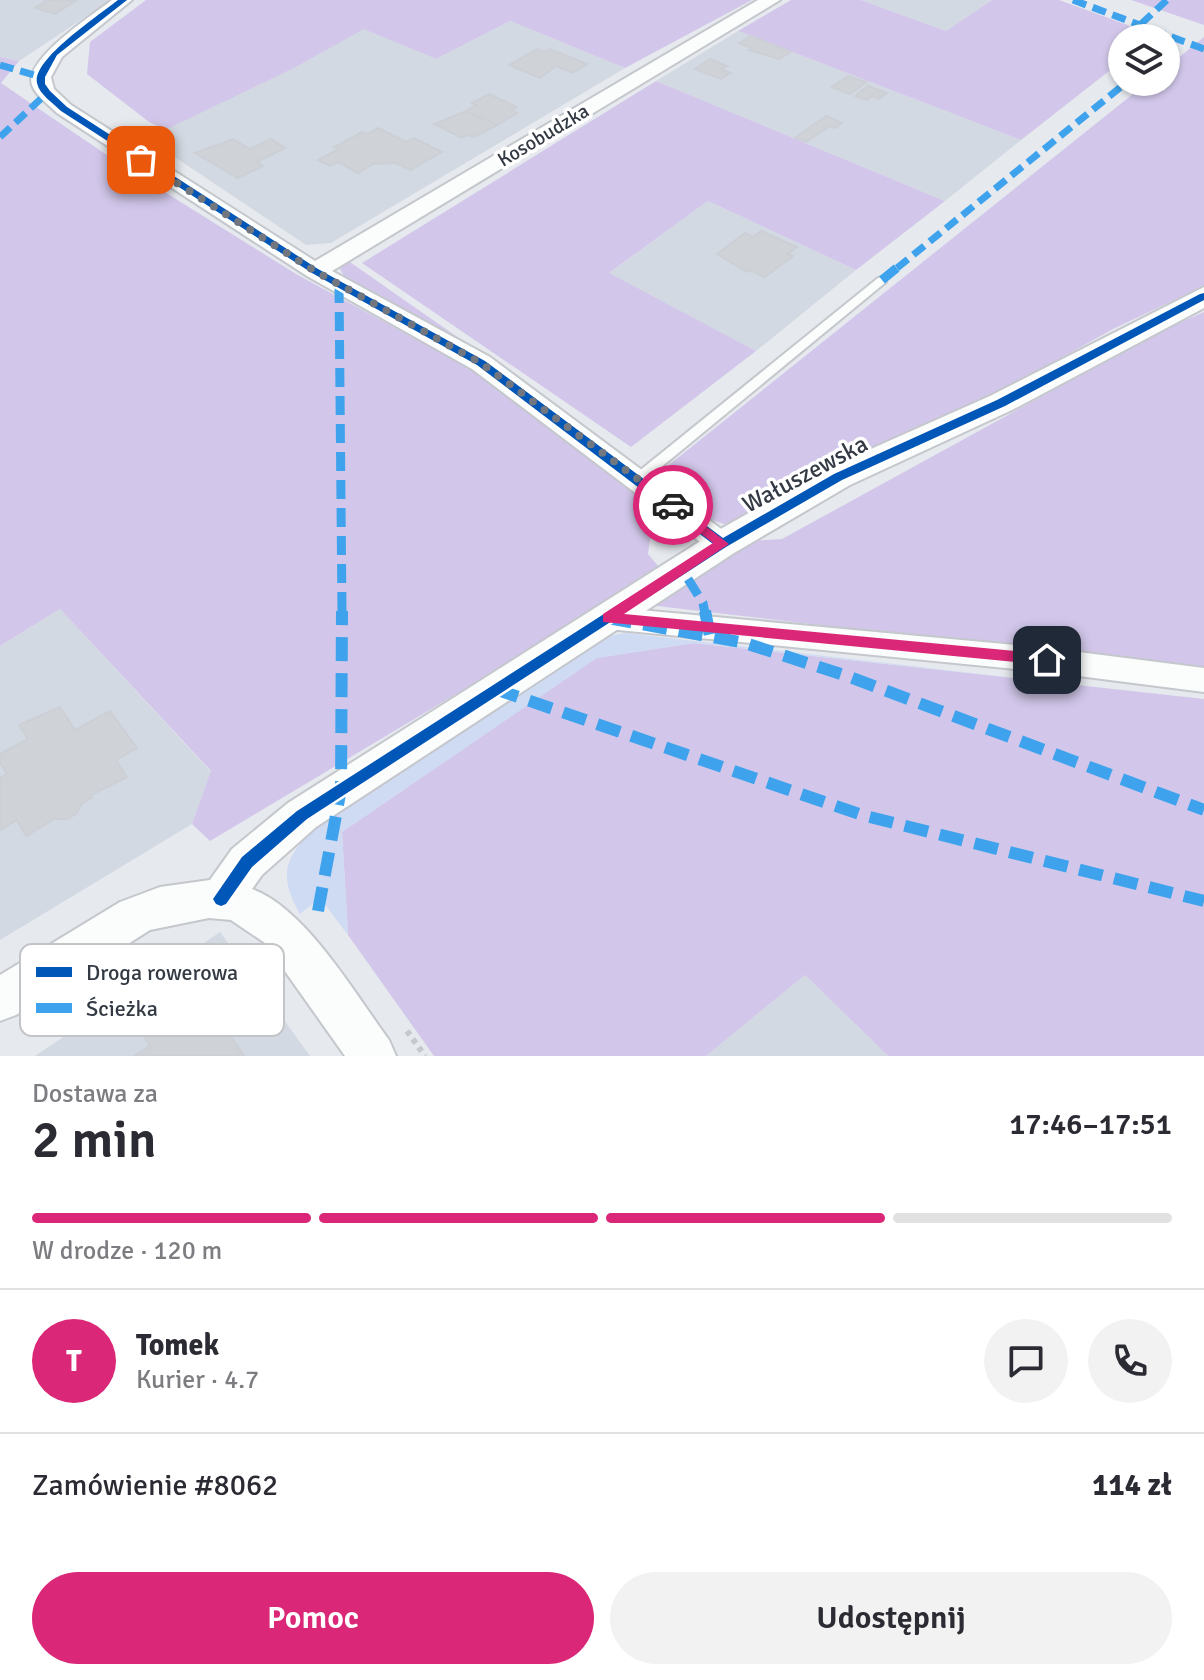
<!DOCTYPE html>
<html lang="pl">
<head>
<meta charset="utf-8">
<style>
	body { margin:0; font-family:Signika,sans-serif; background:#f2f2f3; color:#2b2b33; height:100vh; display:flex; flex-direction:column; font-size:30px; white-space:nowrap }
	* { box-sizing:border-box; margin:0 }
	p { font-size:26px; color:#7c7c81 }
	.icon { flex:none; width:44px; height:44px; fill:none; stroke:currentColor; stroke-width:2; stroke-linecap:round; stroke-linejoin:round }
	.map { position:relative; height:1056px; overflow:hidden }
	.sheet { display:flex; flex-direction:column; background:#fff; flex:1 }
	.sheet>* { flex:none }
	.buttons { position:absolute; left:1108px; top:24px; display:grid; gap:16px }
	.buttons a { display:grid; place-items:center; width:72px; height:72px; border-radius:50%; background:#fff; box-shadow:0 2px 6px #0004; font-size:40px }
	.pin { position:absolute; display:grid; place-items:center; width:68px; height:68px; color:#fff; margin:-34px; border-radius:16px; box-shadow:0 4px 12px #0006 }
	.courier { position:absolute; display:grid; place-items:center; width:80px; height:80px; margin:-40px; border:6px solid #db2777; border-radius:50%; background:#fff; color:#222; box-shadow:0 2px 10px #0007 }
	.headline em { font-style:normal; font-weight:600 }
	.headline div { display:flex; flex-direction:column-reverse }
	.headline { display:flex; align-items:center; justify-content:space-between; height:136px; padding:0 32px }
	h1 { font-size:52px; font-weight:600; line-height:60px }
	.bar { display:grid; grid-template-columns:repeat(4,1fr); gap:12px 8px; align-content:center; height:96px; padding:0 32px }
	.bar i { height:10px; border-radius:6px; background:#e1e1e2 }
	.bar .on { background:#db2777 }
	.bar p { grid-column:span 4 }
	.line { display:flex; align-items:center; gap:20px; padding:0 32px; border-top:2px solid #e1e1e2 }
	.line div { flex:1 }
	.round { display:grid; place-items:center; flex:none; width:84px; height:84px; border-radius:42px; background:#f2f2f3 }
	.primary-button { display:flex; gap:16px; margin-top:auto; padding:16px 32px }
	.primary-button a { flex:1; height:92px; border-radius:48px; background:#db2777; color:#fff; font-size:32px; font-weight:600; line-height:92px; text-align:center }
	.primary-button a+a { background:#f2f2f3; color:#2b2b33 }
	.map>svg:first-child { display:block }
	.residential { fill:#d3d9e2 }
	.green { fill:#d2c7ea }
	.sand { fill:#cfdaf3 }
	.building { fill:#cfd2d7; stroke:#ccd0d6; stroke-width:2 }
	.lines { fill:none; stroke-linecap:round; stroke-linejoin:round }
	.service-casing { stroke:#c4c7cc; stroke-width:4 }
	.minor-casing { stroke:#c4c7cc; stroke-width:4 }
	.tertiary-casing { stroke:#c4c7cc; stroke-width:4 }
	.path { stroke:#c5c9cc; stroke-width:6; stroke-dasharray:5 5; stroke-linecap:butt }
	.service { fill:#fbfcfc; fill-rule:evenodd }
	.minor { fill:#fbfcfc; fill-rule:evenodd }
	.tertiary { fill:#fbfcfc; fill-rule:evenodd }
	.quiet-far2 { stroke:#3ea3ec; stroke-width:7; stroke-dasharray:14 7; stroke-linecap:butt }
	.quiet-far1 { stroke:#3ea3ec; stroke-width:9; stroke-dasharray:19 9; stroke-linecap:butt }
	.quiet { stroke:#3ea3ec; stroke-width:12; stroke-dasharray:24 12; stroke-linecap:butt }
	.cycleway-casing { stroke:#fff; stroke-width:5 }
	.cycleway { fill:#0057b8; fill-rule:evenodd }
	.route { fill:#db2777 }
	.done { stroke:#72777f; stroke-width:8; stroke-dasharray:0 14.4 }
	.labels { text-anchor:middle; stroke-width:7; stroke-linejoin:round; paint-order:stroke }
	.far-street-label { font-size:20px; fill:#333a43; stroke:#fff }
	.street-label { font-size:24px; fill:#333a43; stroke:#fff }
	.key { fill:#fff; stroke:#c2c4c7; stroke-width:2 }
	.key-label { font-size:22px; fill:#333a43 }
</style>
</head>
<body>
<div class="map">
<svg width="1204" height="1056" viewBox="0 0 1204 1056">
	<rect width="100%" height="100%" fill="#e6e9ee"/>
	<path class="residential" d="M0,0H111L19,61L0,57Z
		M861,0H992L946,31Z
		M510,21L625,68L331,243L306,245L145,137L294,68L364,28L436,59Z
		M738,31L1021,140L945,201L656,81Z
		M708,201L856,270L756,351L608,274Z
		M60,609L211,772L192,824L0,940V646Z
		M220,932L310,1056H35Z
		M805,975L888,1056H706Z"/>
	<path class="green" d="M146,0H752L625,68L510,21L436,59L364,29L294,68L165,130L149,122L87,74L90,42Z
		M791,0H861L946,31L992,0H1059L1155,35L1151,38H1122V61L1021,140L738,31Z
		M1131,0H1204V25Z
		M1204,37V286L1115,328L987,399L736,523L724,524L704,517L711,512L660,472L1148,82H1166V68Z
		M0,57L19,61L1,83L123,166L296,274L482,375L666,517L651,532L648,554L659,567L535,647L210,841L192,824L211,771L60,609L0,646Z
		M656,81L945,201L856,270L708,201L609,273L756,351L631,447L362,263Z
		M347,260L463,341L346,280L340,269Z
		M1204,312V670L657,606L655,602L749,541L782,539L1161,331Z
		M694,643L1204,699V1056H888L805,975L706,1056H434L348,935L342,832L596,658Z"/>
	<path class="sand" d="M625,633L1025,679L694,643L597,658L342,832L348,935L320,898L300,914C273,867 291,853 324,817L598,638Z"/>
	<path class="building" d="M47,0H77L55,14L35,8Z
		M751,36L791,52L779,59L749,50L752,48L739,43Z
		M537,49L544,52L550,49L587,64L573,73L556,66L540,78L509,65Z
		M710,59L727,66L721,69L731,73L721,79L695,69Z
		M848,76L866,82L850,94L832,87Z
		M868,86L887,93L879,99L872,96L867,100L855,96Z
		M489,94L517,107L512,110L517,113L497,125L466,111L476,105L472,103Z
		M466,111L497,125L474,137L468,135L462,138L434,124Z
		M826,116L842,123L835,128L830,126L806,142L795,138Z
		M378,128L407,142L414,138L442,152L410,170L396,163L373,164L358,173L338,162L330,166L318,160L339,149L334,147L362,132L367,134Z
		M233,139L250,149L271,139L285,148L257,162L263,166L238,178L195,153Z
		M761,231L797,247L788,254L793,256L765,277L750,270L747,272L717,254L745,233L753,237Z
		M60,707L75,730L110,711L137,748L116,760L127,777L91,795L92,798L82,803L76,814L67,819H54L26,836L17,820L0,830V778L7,774L0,763V754L28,739L19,725Z
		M190,1003L200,1018L213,1009L244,1056H134L150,1046L143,1034L147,1023L163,1012L174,1013Z"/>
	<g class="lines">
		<g class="service-casing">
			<path id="service" d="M882,277L886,278V282L643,482H633L631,479L633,476L878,278Z"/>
		</g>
		<g class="minor-casing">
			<path id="minor" d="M112,0H132L62,57L51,77L54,89L71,105L315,261L758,0H780L332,271L490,357L732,537L736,544L732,551L722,554L712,551L472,369L307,276L57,113C49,105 36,96 32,85C23,60 94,14 112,0Z
				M608,607L1047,648L1204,668V692L1047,672L608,629L597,626L593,618L597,610Z"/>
		</g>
		<g class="tertiary-casing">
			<path id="tertiary" d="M1204,287V308L1012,410L850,485L734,553L316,827L262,875L252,889C306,909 355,994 389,1040L396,1056H345L265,943L231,920L209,918L150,930L16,1015L0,1021V975L120,902L160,887L210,880L232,849L288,803L710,535L826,469L990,396Z"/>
		</g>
		<path class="path" d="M407,1031L425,1056"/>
		<use href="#service" class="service"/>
		<use href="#minor" class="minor"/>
		<use href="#tertiary" class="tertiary"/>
		<path class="quiet-far2" d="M1073,0L1204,49
			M1141,24L1167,0
			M0,65L41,77
			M0,137L47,93
			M897,268L1127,82"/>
		<path class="quiet-far1" d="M882,280L899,266
			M339,284L342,613
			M688,579L703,603L705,613"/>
		<path class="quiet" d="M705,611L710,636
			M608,618L745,643L847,676L1204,810
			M495,689L862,815L1204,901
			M318,911L341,789L342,611"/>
		<g class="cycleway-casing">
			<path id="cycleway" d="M118,0H127L57,55L45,77V84L50,91L67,107L318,269L485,361L723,538L834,474L997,400L1200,294L1204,293V300L1005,406L842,480L726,547L307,819L252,867L226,904L221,906L216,904L213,899L242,857L297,811L713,544L477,365L312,273L61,111C53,103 39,94 37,83C32,59 101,14 118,0Z"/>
		</g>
		<use href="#cycleway" class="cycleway"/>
	</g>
	<path class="route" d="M673,501L729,544L624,614L1047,654L1054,660L1047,665L603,622V614L713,543L668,508V502Z"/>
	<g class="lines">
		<path class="done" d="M141,160L315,271L481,363L673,505"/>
	</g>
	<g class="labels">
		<g class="far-street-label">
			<text transform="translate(543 135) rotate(-31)" y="7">Kosobudzka</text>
		</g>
		<g class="street-label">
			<text transform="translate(805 474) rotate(-28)" y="8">Wałuszewska</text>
		</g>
	</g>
	<rect x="20" y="944" width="264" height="92" rx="12" class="key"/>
	<rect x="36" y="967" width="36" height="10" fill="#0057b8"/>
	<rect x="36" y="1003" width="36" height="10" fill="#3ea3ec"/>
	<g class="key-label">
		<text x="86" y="980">Droga rowerowa</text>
		<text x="86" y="1016">Ścieżka</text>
	</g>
</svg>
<div class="buttons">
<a><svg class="icon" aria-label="layers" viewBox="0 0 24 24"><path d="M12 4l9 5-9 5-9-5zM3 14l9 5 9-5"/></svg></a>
</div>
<div class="pin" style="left:141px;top:160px;background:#ea580c"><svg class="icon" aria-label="bag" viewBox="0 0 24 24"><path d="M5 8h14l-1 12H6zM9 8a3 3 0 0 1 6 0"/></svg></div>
<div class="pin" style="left:1047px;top:660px;background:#1f2937"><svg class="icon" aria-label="home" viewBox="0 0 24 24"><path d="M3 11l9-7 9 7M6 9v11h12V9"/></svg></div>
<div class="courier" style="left:673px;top:505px"><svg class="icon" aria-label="car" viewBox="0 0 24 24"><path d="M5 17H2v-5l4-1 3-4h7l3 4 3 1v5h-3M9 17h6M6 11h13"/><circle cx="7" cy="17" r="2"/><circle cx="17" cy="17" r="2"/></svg></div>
</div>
<section class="sheet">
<div class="headline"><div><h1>2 min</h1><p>Dostawa za</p></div><em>17:46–17:51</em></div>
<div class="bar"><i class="on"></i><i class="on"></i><i class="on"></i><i></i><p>W drodze · 120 m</p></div>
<div class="line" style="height:144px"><b class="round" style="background:#db2777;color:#fff">T</b><div><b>Tomek</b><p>Kurier · 4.7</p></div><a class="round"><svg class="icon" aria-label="chat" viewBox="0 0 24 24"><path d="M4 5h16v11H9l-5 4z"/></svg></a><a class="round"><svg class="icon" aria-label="phone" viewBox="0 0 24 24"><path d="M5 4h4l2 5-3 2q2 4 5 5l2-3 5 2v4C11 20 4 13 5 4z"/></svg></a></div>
<div class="line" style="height:104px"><div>Zamówienie #8062</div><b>114 zł</b></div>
<div class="primary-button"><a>Pomoc</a><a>Udostępnij</a></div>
</section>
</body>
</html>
